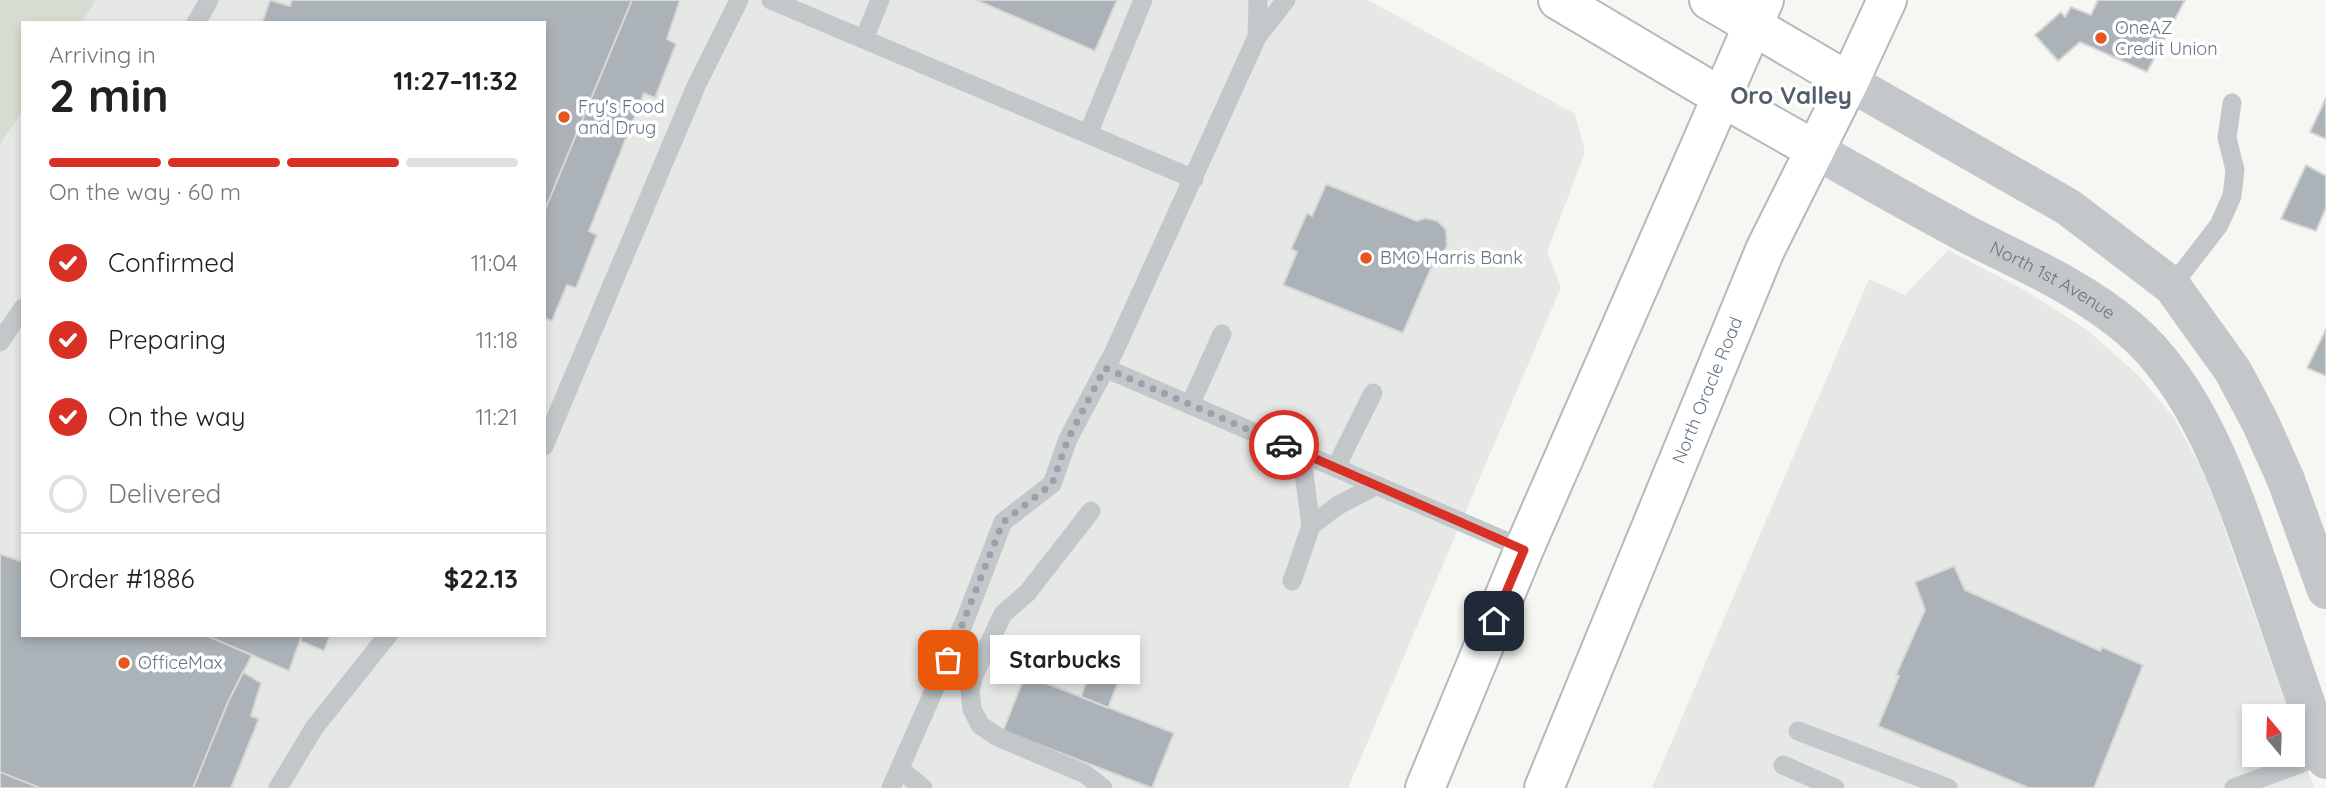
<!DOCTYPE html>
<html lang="en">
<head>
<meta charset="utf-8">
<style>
	body { margin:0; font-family:Quicksand,sans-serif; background:#f6f6f6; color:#202124; height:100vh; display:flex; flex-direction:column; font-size:26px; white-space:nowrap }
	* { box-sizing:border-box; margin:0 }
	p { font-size:23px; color:#757577 }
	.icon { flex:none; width:38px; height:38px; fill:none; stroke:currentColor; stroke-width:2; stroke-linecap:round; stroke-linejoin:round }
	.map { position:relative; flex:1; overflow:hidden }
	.details { position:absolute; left:21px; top:21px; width:525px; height:616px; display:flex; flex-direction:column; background:#fff; border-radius:0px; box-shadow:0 4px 10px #0003 }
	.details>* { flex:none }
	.needle { width:46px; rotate:341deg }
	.buttons { position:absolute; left:2242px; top:704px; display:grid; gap:14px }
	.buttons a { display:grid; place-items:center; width:63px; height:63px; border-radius:0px; background:#fff; box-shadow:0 4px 10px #0003; font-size:35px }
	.pin { position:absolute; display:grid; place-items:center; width:60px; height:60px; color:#fff; margin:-30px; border-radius:14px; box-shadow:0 4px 10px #0006 }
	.courier { position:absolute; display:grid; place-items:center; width:70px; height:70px; margin:-35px; border:5px solid #d93025; border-radius:50%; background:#fff; color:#222; box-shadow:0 2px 9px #0007 }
	.bubble { position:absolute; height:49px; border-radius:0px; background:#fff; box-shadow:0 4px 10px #0003; font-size:23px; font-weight:800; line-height:49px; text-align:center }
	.overview em { font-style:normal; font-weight:800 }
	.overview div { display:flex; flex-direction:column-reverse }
	.overview { display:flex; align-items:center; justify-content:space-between; height:119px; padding:0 28px }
	h1 { font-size:46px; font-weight:800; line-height:52px }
	.bar { display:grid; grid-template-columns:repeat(4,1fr); gap:10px 7px; align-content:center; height:84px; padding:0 28px }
	.bar i { height:9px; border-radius:5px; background:#e0e0e0 }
	.bar .active { background:#d93025 }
	.bar p { grid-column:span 4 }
	.line { display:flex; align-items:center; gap:18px; padding:0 28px; border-top:2px solid #e0e0e0 }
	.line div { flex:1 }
	ol { padding:0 28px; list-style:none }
	li { display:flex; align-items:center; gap:21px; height:77px }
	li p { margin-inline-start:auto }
	li .icon { padding:7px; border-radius:50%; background:#d93025; color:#fff; stroke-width:4 }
	li:last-child { color:#757577 }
	li i { width:38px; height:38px; border:4px solid #e0e0e0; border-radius:50% }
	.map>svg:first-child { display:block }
	.built { fill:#e6e8e6 }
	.green { fill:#d7ddd3 }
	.building { fill:#abb3b9; stroke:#d7d7d5; stroke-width:2 }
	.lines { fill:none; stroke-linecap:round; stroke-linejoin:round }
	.secondary-casing { stroke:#b5babf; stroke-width:42 }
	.highway-casing { stroke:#b6b9bc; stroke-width:42 }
	.lane { stroke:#c3c7ca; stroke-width:19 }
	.street { stroke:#c3c7ca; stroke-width:38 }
	.secondary { stroke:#fff; stroke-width:38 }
	.highway { stroke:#fff; stroke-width:38 }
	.done { stroke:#97a2aa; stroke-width:7; stroke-dasharray:0 12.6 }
	.route { stroke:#d93025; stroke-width:9 }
	.poi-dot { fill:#e55623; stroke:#fff; stroke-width:2.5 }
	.labels { text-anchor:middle; stroke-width:7; stroke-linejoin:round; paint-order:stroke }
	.poi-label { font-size:18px; fill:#647584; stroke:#fff; text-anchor:start }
	.street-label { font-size:18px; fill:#647584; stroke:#fff }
	.district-label { font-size:24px; font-weight:bold; fill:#525e69; stroke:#fff }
</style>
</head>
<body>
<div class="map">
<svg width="2326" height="788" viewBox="0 0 2326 788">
	<rect width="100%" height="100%" fill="#f6f6f2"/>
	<path class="built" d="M69,0H1368L1575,114L1585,152L1547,252L1561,287L1348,788H0V99L23,66V635H544V23H53Z
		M1948,250L2026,291L2086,329L2138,375L2174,418L2200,466L2215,502L2290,716H2254V754H2292L2293,724L2314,788H1652L1869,279L1905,295Z"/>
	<path class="green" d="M0,0H96L81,23H23V110L0,144Z"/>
	<path class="building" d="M270,0L290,6L292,0H632L544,212V23H262Z
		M632,0H680L667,39L676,44L655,98L644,93L589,231L597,235L576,288L567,285L552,321L544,318V212Z
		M976,0H1117L1095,51Z
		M976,0H1117L1095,51Z
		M2098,0H2185L2147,72L2080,42L2058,61L2035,35L2061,12L2065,17L2071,7L2091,15Z
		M2326,98V139L2310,132Z
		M2306,165L2326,176V208L2316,231L2281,219Z
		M1326,184L1417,221L1425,218L1438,221L1446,230L1447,246L1441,256L1435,259L1403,333L1283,285L1297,252L1291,249L1307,213L1312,216Z
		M2326,329V376L2307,368Z
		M0,554L23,562V635H205L252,655L228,702L193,788H40L0,772Z
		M1954,566L1965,590L2100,651L2102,647L2143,665L2094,788H2029L1878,726L1899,676L1896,675L1925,610L1915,582Z
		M205,635H302L289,671Z
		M302,635H330L324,651L300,641Z
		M1091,668L1119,680L1108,708L1081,697Z
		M243,672L261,683L251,716L259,719L231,788H193L228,702Z
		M1025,675L1174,733L1152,788L1003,731Z
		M0,772L40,788H0Z"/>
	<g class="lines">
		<g class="secondary-casing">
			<path id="secondary" d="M1558,0L1723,98L1815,150
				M1709,0L1849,82"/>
		</g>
		<g class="highway-casing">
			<g id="highway">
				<path d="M1425,788L1524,549L1764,0"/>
				<path id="s2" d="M1544,788L1765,250L1849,82L1887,0"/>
			</g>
		</g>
		<path class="lane" d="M771,0L1194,179
			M196,23L209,0
			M1257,37L1258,0
			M864,39L880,0
			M1088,134L1143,0
			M2172,286L2219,225L2232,196L2235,170L2227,138L2232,103
			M0,342L23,308
			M1105,368L1524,549
			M1190,405L1222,334
			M544,446L697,84L739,0
			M1336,467L1373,393
			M1091,511L1028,592L1003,614L974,675L970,690L972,709L980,725L998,737L1085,774L1103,788
			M1311,526L1337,506L1377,485
			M1292,581L1311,526L1301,452
			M1798,731L1948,788
			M1783,765L1835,788
			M900,769L923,788
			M278,788L314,728L388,635
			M891,788L965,620L1003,522L1052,484L1068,439L1114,352L1257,37L1286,0
			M2234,788L2326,754"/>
		<g class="street">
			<path d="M1849,82L2068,207L2172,286L2233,371L2260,422L2286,480L2326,590"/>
			<path id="s1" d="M1815,150C1867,179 1919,209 1972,237C2026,264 2085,290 2131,330C2201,391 2234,496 2264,580C2284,640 2305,700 2326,760"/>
		</g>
		<use href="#secondary" class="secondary"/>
		<use href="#highway" class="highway"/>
	</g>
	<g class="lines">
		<path class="done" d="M948,660L1003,522L1052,484L1068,439L1105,368L1284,445"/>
		<path class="route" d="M1284,445L1524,550L1494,621"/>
	</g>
	<g class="poi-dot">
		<circle cx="2101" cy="38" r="7"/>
		<circle cx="564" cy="117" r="7"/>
		<circle cx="1366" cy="258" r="7"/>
		<circle cx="124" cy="663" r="7"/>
	</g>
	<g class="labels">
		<g class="poi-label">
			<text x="2115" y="34">OneAZ<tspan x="2115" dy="21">Credit Union</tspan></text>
			<text x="578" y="113">Fry's Food<tspan x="578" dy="21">and Drug</tspan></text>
			<text x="1380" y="264">BMO Harris Bank</text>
			<text x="138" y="669">OfficeMax</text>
		</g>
		<g class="street-label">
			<text dy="6" stroke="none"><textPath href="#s1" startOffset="271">North 1st Avenue</textPath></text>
			<text dy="6" stroke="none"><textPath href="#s2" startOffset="430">North Oracle Road</textPath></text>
		</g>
		<g class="district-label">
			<text x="1791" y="104">Oro Valley</text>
		</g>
	</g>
</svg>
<div class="buttons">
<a><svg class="needle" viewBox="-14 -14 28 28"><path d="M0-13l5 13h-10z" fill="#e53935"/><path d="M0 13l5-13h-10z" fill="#757577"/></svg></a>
</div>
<div class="pin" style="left:948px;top:660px;background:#ea580c"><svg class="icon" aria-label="bag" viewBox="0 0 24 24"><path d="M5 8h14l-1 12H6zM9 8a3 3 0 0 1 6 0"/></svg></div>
<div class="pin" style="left:1494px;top:621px;background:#1f2937"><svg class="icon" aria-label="home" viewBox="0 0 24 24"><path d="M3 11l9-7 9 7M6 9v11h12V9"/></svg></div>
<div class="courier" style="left:1284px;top:445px"><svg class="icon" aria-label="car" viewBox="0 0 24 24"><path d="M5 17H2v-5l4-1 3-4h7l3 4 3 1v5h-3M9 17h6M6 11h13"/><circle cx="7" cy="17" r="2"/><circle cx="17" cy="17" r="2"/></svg></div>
<div class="bubble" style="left:990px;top:635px;width:150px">Starbucks</div>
<section class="details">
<div class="overview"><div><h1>2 min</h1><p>Arriving in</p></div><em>11:27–11:32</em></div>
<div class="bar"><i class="active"></i><i class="active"></i><i class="active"></i><i></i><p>On the way · 60 m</p></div>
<ol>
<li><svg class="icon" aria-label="check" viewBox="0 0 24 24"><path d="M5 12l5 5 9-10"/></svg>Confirmed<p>11:04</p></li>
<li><svg class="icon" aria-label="check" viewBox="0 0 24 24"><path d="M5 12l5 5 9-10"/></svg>Preparing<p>11:18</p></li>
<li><svg class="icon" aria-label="check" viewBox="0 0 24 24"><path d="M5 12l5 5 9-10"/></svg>On the way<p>11:21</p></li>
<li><i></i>Delivered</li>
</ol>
<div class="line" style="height:91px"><div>Order #1886</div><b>$22.13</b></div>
</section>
</div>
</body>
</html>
